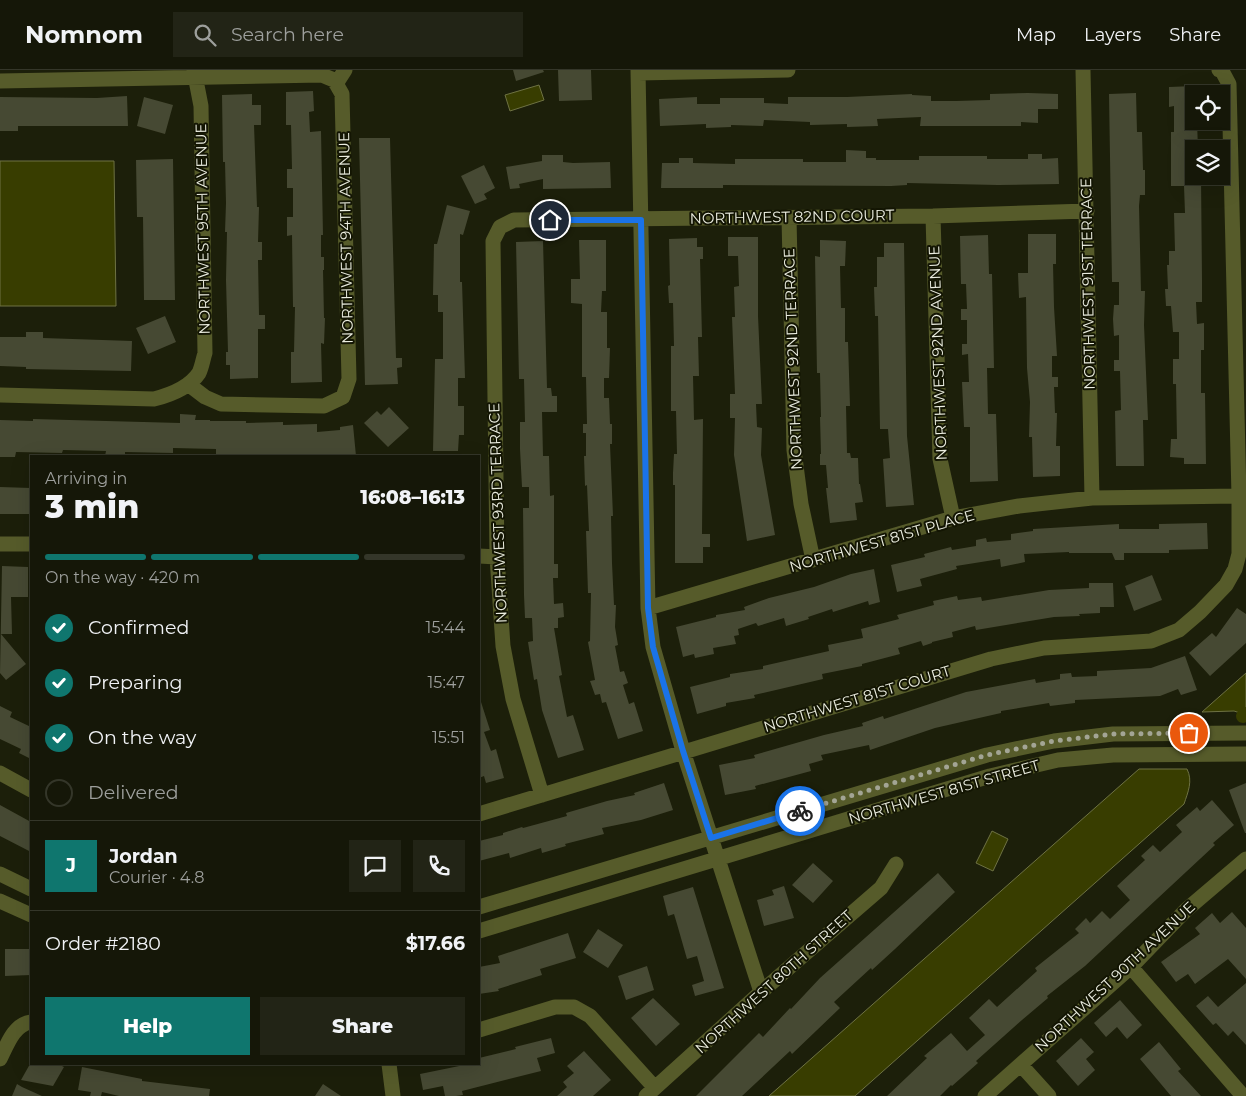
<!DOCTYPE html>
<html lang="en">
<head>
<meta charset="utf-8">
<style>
	body { margin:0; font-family:Montserrat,sans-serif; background:#222416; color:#f1f3f6; height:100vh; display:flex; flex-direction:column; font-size:19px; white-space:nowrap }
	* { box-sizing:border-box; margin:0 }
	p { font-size:16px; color:#9d9f9c }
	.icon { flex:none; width:28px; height:28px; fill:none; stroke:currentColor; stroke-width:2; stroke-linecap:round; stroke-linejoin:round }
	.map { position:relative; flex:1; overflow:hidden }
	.side { position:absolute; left:30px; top:385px; width:450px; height:610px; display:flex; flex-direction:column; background:#151708; border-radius:0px; box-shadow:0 5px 20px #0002,0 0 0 1px #343629 }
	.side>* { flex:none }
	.fabs { position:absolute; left:1185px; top:15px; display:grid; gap:10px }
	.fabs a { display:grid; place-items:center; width:45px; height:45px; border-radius:0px; background:#151708; box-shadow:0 5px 20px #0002,0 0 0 1px #343629; font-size:25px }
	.pin { position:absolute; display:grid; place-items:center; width:42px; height:42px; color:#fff; margin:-21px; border:2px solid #fff; border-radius:50%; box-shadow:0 1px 5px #0007 }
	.courier { position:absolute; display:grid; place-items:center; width:50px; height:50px; margin:-25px; border:4px solid #1a73e8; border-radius:50%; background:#fff; color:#222; box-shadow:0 1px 6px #0007 }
	.head em { font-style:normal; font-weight:800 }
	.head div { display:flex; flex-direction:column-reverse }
	.head { display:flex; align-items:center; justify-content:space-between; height:85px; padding:0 15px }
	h1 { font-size:32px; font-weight:800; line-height:38px }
	.bar { display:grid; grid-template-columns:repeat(4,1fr); gap:8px 5px; align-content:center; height:60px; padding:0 15px }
	.bar i { height:6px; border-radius:4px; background:#343629 }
	.bar .active { background:#0f766e }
	.bar p { grid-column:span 4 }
	.line { display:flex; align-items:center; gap:12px; padding:0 15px; border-top:1px solid #343629 }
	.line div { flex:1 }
	.round { display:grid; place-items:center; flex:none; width:52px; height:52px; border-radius:0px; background:#222416 }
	ol { padding:0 15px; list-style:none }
	li { display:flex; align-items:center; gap:15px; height:55px }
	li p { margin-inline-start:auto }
	li .icon { padding:5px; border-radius:50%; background:#0f766e; color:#fff; stroke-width:4 }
	li:last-child { color:#9d9f9c }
	li i { width:28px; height:28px; border:2px solid #343629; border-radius:50% }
	.primary-button { display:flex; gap:10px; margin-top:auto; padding:10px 15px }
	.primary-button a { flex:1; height:58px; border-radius:0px; background:#0f766e; color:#fff; font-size:20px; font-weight:800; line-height:58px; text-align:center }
	.primary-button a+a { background:#222416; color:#f1f3f6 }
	header { display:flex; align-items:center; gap:30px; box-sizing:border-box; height:70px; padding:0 25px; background:#151708; border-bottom:1px solid #343629 }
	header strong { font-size:24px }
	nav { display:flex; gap:28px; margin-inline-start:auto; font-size:18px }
	.search { width:350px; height:45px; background:#222416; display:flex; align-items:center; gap:12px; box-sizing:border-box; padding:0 18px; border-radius:0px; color:#9d9f9c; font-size:19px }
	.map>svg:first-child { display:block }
	.water { fill:#383d00; stroke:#6e7243 }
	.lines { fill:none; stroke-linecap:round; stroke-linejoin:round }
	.canal { stroke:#383d00; stroke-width:14 }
	.building { fill:#464933 }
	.minor { stroke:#565b2a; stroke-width:15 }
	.done { stroke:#a3a595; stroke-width:5; stroke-dasharray:0 9 }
	.route { stroke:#1a73e8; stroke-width:6 }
	.labels { text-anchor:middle; stroke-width:4; stroke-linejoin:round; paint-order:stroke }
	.street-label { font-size:15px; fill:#ebede0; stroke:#131503 }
</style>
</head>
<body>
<header>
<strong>Nomnom</strong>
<div class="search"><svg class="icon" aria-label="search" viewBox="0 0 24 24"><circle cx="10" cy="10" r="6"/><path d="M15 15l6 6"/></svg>Search here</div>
<nav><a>Map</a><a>Layers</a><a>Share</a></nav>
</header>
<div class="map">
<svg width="1246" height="1026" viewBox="0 0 1246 1026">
	<rect width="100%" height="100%" fill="#1c1f0a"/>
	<path class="water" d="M539,15L544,30L510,41L505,25Z
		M0,91H114L116,236H0Z
		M1246,603V645L1234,641L1202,642Z
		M1139,699H1187C1193,711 1188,722 1184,734L855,1026H769Z
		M992,761L1008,769L993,801L976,793Z"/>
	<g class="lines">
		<path class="canal" d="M1243,646L1246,644"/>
	</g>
	<path class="building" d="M513,0H543L544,2L516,11Z
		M558,0H591L592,30L559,31Z
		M1194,16V51H1197L1198,79H1194V106H1201L1202,210V232H1196L1197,254L1204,253V280H1201V323H1205L1206,394H1184V388L1170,387L1171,369H1177L1176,314H1173V289H1179V262H1173L1171,236H1166L1165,219H1168L1167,195H1169V181H1175L1174,143H1185L1184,116H1171V62H1174V36L1169,37V17Z
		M313,21L314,41L309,42L310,62L321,61L323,165H321V187H324V200H323L324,248H325L324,274L321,273L322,312L291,313V282H294L295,237H293L292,165L287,166V147H293V118H287V99H292L291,55H286V22Z
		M1028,23L1058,24V39H1038V53L1021,52V56H920L921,47L877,49L878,56L847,57V54L810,55V52L764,50L763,56L731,55V57L706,58V54L660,56L659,29L697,27V34H720V28H764V33L788,34V27H847L912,24V25L931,26V31H956L990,30V24Z
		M1136,23L1137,62H1142L1143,100H1145V125H1140L1139,136L1141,221H1145L1144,255L1148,350H1143L1144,396H1116L1115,341L1121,340L1120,301H1114V290H1119V265L1114,266L1113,249L1114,235H1119V212H1112L1109,24Z
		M252,24V35H261V55H254L257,137H259L258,172H262V190H258L259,245H265V259H258V308L230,309V295H226V282H228L226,210L227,162H225L226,133L225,92H223L222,25Z
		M127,26L128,56H18V61H0V27L97,28Z
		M144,27L173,35L165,64L137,56Z
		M359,68H390L396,288H402V297L397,298L398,314L365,315Z
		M846,80L866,81V88H876V90H919V86H987V89H1028V84H1042V89L1058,88L1059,114L998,115L907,113V115L891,116L723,115V118H661L662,93H679V88H693V93L735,94V89H803V92H846Z
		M542,85H563V92L573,93L610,92L611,118L543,119V109L519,114L520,118L510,119L506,97L542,91Z
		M173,89L175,230H144L143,147H137L136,90Z
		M484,95L495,118L484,124L487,129L475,134L461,106Z
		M447,135L470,141L463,165L460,164V212H462L465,308H458V336H464V365H459L458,381H433L435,289H443V242H438V225H433L434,174H437Z
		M1028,164H1056V194H1053L1054,237L1057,286H1052V307H1058V317H1054L1055,343H1057L1056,376H1060V406L1033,407L1032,367H1029L1030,332L1027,298L1026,227L1019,228L1018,203H1028Z
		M988,165L989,204H992L994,298H987L988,344H996L998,411L970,412V357H964L962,312H969L968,284L962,285V274H967V250H961V239H967L966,214H961L960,166Z
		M728,167H758V246L762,334H756L757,357L762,358L761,385L775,465L747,471L734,385L735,348H730V324H735L732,247H735L734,217L739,216L738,186H728Z
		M697,168V177H703V189H700L702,267H698L699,306H693L694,350L703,349L702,464H710V477H703V493H675V415H673V403L674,384H677L676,341H671V276H674L673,233H669L668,216L670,215L669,169Z
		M579,170H606V221H602L601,242H607V278H610L609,308H604V328H609L610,354H612V374H610L613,446H611L612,493L614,535H616L615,557L618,575L615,576L620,602L624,601L628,613L623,615L629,634L634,632L643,661L618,669L606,632L602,633L600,624L595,625L590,611L595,610L588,572L590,571L591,523H588L586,461H589L587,415L585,416L584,386H586V363H583V354H587L586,307H582V234L571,233V209H580Z
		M820,170L846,171L845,196H840L841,238H845V272H848L850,336H846L847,383H850L851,388H858L859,414H860L863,432L855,433L857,450L830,453L826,418H828L826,395H820V384H821L820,347H821L820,303H817L815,186L820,187Z
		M543,171L547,318H551L552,326H557V342H542L543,386H549L550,426L554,425V494H558V508H553L554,534L563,533L564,547L558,548V558H554L562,605L559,606L567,647L573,645L584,680L558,688L542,640L537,609L534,610L528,572L533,571L532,548H525L524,525L523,438H529V417H522L520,379V352H525L524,309H519L516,172Z
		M884,173H904L907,366L914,435L886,437L883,389L890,388L888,359H880L878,246H875L874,217H877V187H884Z
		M165,246L176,272L148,284L136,258Z
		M26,262H43V268L132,271L131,301L26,299V297L0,296V267H26Z
		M389,337L409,358L388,377L364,353L377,341L381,345Z
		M180,344L196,345L195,350H210V351H246V353L283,352V355L317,354V362L340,360V357L353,355L356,386H330V384L272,385V386H252V384L216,385V379L173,378V383L125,382V386H105L106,381L63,380L62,383L16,382L15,387H0V350L33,351V349L180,353Z
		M0,417L31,418V444H0Z
		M1207,453L1208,479L1169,480V483H1124V490H1115L1112,483H1069V482L1024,484L1025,492L1001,497L1000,489L956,496L957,499L920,509L922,516L897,522L891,495L925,487L924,484L951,477L952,480L976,476V470L986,468L987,472L1011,470V464L1033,461V459L1119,454V459H1159V454Z
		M2,496L28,497V527H11L12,564H1L26,594L6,610L0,603Z
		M874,499L880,532L869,535L868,531L833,542L832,539L808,547L809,549L786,556L784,548L758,556L756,553L738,559L739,565L734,566L736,574L713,578L714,584L695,588L694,584L683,587L676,557L716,547V545L745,540L744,537L769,528L814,517L851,504Z
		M1152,505L1162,530L1134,541L1125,516Z
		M1089,513H1113L1114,537H1100V543L1079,544L1080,546L1054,547L976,560L975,556L952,562L953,567L932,572V573L923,576L921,571L898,578L900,584L862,594V596L822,604L823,609L754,625L755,628L726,633V636L697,644L690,617L730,607V604L763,599V596L829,581L828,575L863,568L861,559L899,549L897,545L934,535L933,531L957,526L958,530L981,527L982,531L1049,520L1089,518Z
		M1237,538L1246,544V573L1210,606L1189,583L1212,563L1216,567Z
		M1185,586L1197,620L1181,625L1178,619L1160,626L1075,630V633L1050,636L1049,633L1001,641V643L935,658L870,680L869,675L821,685L823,690L809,694L811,701L755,716L756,719L725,725L719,695L755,688L754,685L824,665L863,656L862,653L883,646L884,649L966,622L1035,609L1036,613L1060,609V604L1071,603L1072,607L1097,606V601L1151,598Z
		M479,632H481L490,660L484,662L491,681L496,679L504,708L486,713L484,706L479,708Z
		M0,636L12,642L10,647L31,657V689L19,683L21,679L0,669Z
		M664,713L673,740L641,750L602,758L604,764L565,774L566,776L542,783L541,778L510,788L509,783L479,791V771L503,765V763L522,757L523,758L567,746L566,743L607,731L635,725L634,723Z
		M1246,713V763H1245L1229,720Z
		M1212,730L1234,755L1213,773L1215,775L1085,896L1047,926L1048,928L1022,950L976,991L978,993L952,1016L951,1015L940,1026H887L927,988L924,986L951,963L967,981L985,965L969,948L989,929L997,937L1037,901L1035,898L1079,863L1075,859L1086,848L1090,853L1102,841L1110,849L1130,830L1117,816L1145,790L1141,786L1153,775L1160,782L1182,762L1176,755L1197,737L1200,741Z
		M0,735L31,752V782L0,766Z
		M813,793L833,811L813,833L792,815Z
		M938,803L955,822L895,879L872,900L871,898L834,932L840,938L792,984L790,981L742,1026H696L759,963L763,967L790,938L791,939L820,908Z
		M784,816L794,848L764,856L757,830L774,825L772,820Z
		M693,817L724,918L695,926L692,915L704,911L697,886L687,889L677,854L674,844L668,846L663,826Z
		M1232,842L1246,858V909L1228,889L1195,914L1188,904L1176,912L1161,892L1200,864L1195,858L1212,843L1220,853Z
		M598,859L623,875L608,898L583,882Z
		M568,863L576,888L540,899L542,905L498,919L499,921L479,924V897L500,893L498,886Z
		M5,879H31V905L5,906Z
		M647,896L654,920L626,930L618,906Z
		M1246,913V975L1233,961L1228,966L1216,953L1213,955L1196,936L1208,926L1218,937Z
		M653,928L680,954L656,976L631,948Z
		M1120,930L1142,955L1127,969L1117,957L1106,967L1094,953Z
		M551,968L555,983L537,988L541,1001L462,1021L463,1025L456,1026H445L443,1016L423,1020L420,1004L469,994H479V988L516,979L515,977Z
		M1081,968L1094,982L1086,989L1095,1000L1078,1016L1056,991Z
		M1159,972L1181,999L1178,1001L1201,1026H1171L1140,989Z
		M584,981L611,1010L593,1026H557L567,1017L563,1012L574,1003L567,996Z
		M30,994H58L64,997L53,1016L21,1010Z
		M82,997L142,1009V1011L210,1019L209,1026H119L102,1022L101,1026H90L91,1022L78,1020Z
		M17,1014L22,1017L42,1026H12Z
		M323,1014L341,1026H315Z"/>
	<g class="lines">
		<path class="minor" d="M638,0L648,538L653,577L683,681L761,922
			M1083,0L1092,428
			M638,3L788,0
			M0,11L322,5L334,10L342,24L349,309L343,327L324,336L221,334L205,327L188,314
			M336,14L345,0
			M933,146L940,389L953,448
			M789,147L794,380L801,434L813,490
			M0,325L154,329C170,325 189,318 199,303C202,297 203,289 205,283L201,36L194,0
			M0,474H31
			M479,486L497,487
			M648,538L953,448L1019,436L1092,428L1239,426
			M0,703L31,720
			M542,725L513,629L503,576L497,487L493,171L500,157L514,150L933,146L1087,141
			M479,744L991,589L1044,578L1151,571L1179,560L1200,542L1226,515L1235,499L1239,484V426L1229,14L1222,1L1219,0
			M0,804L31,819
			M0,831L31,845
			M479,837L987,685L1054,671L1113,664L1246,663
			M479,861L990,706L1058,690L1113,685L1246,684
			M1131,897L1243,1026
			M479,960L555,937H574L590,946L655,1018
			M0,989C7,975 14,954 31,952
			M389,994L393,1026
			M1021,995L1049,1026
			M646,1026L761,922L881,818L896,794
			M985,1026L1131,897L1186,840L1246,789"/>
	</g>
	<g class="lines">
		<path class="done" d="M800,741L987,685L1054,671L1113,664L1189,663"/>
		<path class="route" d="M550,150H641L648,538L653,577L683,681L711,768L800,741"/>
	</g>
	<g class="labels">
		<g class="street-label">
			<text transform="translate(792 147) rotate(-1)" y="5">NORTHWEST 82ND COURT</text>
			<text transform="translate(203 159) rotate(-91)" y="5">NORTHWEST 95TH AVENUE</text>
			<text transform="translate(346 168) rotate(-91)" y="5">NORTHWEST 94TH AVENUE</text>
			<text transform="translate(1088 214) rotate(-91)" y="5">NORTHWEST 91ST TERRACE</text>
			<text transform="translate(938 283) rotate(-92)" y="5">NORTHWEST 92ND AVENUE</text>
			<text transform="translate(793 289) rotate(-92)" y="5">NORTHWEST 92ND TERRACE</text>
			<text transform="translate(498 443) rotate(-92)" y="5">NORTHWEST 93RD TERRACE</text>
			<text transform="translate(882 471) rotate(-16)" y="5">NORTHWEST 81ST PLACE</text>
			<text transform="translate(857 629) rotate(-17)" y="5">NORTHWEST 81ST COURT</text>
			<text transform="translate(944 722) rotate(-16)" y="5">NORTHWEST 81ST STREET</text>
			<text transform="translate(1115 907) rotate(-43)" y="5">NORTHWEST 90TH AVENUE</text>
			<text transform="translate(774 912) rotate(-42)" y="5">NORTHWEST 80TH STREET</text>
		</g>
	</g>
</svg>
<div class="fabs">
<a><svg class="icon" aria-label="locate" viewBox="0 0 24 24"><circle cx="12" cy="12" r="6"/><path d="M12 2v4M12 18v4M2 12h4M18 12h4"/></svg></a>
<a><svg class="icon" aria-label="layers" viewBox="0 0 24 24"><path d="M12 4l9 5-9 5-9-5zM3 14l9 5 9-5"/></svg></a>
</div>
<div class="pin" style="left:1189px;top:663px;background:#ea580c"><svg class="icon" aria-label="bag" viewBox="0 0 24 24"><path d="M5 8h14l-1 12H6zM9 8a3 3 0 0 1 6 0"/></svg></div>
<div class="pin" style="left:550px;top:150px;background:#1f2937"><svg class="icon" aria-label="home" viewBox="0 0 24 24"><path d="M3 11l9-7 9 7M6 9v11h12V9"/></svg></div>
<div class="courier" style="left:800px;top:741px"><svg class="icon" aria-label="bike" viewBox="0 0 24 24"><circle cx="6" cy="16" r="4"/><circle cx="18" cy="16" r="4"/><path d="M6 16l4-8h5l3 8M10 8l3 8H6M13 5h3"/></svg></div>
<section class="side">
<div class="head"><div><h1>3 min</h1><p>Arriving in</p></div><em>16:08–16:13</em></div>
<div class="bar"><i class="active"></i><i class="active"></i><i class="active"></i><i></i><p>On the way · 420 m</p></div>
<ol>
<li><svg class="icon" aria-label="check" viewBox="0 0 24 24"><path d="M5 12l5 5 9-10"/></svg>Confirmed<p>15:44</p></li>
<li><svg class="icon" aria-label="check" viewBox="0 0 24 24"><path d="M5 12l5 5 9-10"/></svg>Preparing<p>15:47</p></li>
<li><svg class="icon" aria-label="check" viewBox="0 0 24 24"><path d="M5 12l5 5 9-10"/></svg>On the way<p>15:51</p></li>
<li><i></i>Delivered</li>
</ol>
<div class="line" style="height:90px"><b class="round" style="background:#0f766e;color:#fff">J</b><div><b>Jordan</b><p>Courier · 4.8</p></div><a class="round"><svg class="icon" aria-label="chat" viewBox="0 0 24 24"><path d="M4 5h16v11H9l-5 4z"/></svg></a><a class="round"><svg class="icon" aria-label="phone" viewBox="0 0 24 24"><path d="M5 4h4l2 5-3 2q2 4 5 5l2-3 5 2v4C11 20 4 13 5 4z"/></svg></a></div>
<div class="line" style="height:65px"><div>Order #2180</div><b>$17.66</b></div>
<div class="primary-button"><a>Help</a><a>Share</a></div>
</section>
</div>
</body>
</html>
